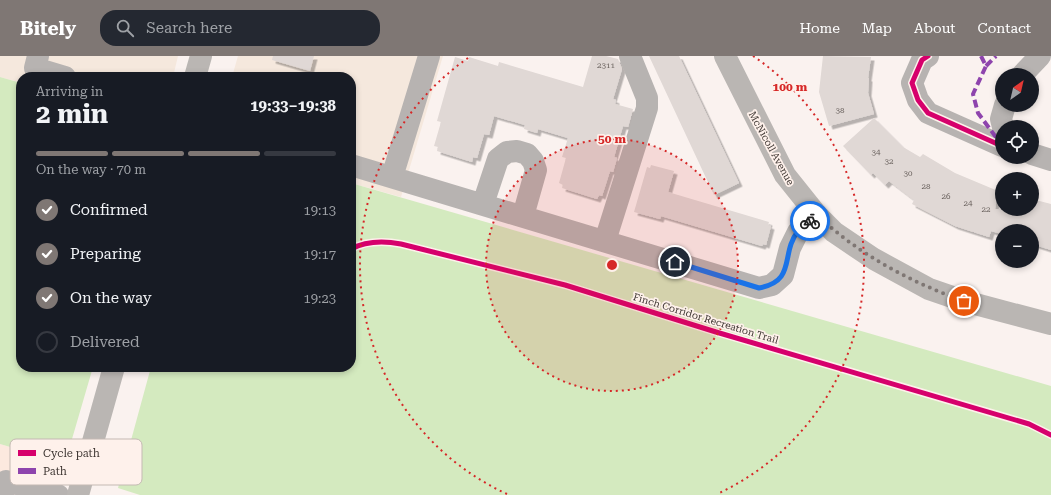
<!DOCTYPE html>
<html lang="en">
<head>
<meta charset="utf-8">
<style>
	body { margin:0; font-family:"Roboto Serif",serif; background:#242831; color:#f1f3f6; height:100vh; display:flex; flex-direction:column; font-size:15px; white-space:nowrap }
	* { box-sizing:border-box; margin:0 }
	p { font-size:13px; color:#9ea1a6 }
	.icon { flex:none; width:22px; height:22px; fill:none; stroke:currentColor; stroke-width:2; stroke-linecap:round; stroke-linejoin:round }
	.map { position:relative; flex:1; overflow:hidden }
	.sheet { position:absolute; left:16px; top:16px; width:340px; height:300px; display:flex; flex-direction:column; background:#171b24; border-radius:16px; box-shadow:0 2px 6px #0003 }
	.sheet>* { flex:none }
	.needle { width:26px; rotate:34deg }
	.tools { position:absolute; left:995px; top:12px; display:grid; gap:8px }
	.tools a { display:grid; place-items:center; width:44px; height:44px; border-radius:50%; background:#171b24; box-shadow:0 2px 6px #0003; font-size:20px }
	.pin { position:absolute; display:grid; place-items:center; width:34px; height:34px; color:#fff; margin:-17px; border:2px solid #fff; border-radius:50%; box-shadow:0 1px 4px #0007 }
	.courier { position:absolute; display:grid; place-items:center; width:40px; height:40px; margin:-20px; border:3px solid #1a73e8; border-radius:50%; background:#fff; color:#222; box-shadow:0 1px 5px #0007 }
	.overview em { font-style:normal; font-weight:700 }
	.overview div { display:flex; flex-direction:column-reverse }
	.overview { display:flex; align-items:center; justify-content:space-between; height:68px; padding:0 20px }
	h1 { font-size:26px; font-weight:700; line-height:30px }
	.bar { display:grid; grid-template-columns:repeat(4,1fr); gap:6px 4px; align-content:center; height:48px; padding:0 20px }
	.bar i { height:5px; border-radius:3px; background:#363941 }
	.bar .on { background:#7f7774 }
	.bar p { grid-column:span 4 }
	ol { padding:0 20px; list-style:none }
	li { display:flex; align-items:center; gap:12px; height:44px }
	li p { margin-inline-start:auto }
	li .icon { padding:4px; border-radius:50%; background:#7f7774; color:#fff; stroke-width:4 }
	li:last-child { color:#9ea1a6 }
	li i { width:22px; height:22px; border:2px solid #363941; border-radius:50% }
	header { display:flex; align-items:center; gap:24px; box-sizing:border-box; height:56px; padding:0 20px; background:#7f7774; color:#fff }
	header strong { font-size:19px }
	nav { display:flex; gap:22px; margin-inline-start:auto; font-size:14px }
	.search { width:280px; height:36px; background:#242831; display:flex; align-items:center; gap:10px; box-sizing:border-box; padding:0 14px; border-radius:16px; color:#9ea1a6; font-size:15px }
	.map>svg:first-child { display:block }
	.commercial { fill:#f5e8dd }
	.built { fill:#fce9df }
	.green { fill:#d4eabf }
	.building { fill:#e0d8d5; filter:url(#shadow) }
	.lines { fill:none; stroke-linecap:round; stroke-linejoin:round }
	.minor { stroke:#b7b3b1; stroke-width:22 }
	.major { stroke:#bab6b3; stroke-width:22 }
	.quiet { stroke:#8e44ad; stroke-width:4; stroke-dasharray:8 4; stroke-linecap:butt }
	.cycleway-casing { stroke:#fef1eb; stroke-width:8 }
	.cycleway { stroke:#d6006c; stroke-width:5 }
	.done { stroke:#7f7774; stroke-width:4; stroke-dasharray:0 7.2 }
	.route { stroke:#1a73e8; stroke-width:5 }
	.ring { fill:none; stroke:#d62828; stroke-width:2; stroke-dasharray:2 4 }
	.labels { text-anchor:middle; stroke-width:3.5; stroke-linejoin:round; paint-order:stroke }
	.number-label { font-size:8px; fill:#68605c }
	.street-label { font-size:10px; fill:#3d3531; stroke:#fef1eb }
	.key { fill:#fef1eb; stroke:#c4b9b3; stroke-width:1 }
	.key-label { font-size:11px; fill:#3d3531 }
	.centre { fill:#d62828; stroke:#fef1eb; stroke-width:2 }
	.ring-label { font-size:12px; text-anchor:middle; font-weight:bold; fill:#d62828; stroke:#fef1eb; stroke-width:3.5; stroke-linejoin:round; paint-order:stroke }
</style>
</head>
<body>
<header>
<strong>Bitely</strong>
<div class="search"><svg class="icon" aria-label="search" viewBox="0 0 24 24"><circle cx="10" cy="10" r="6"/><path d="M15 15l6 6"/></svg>Search here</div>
<nav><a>Home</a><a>Map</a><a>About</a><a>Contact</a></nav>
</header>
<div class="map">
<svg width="1051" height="439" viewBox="0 0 1051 439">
	<defs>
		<filter id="shadow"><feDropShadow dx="3.5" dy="3.5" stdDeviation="0" flood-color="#0004"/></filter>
	</defs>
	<rect width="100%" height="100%" fill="#faf2ef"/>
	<path class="commercial" d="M0,0H178L173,21H21V27L0,21Z
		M238,0H443L401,141L351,127V21H232Z"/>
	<path class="built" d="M0,388L65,407L56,439H0Z"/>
	<path class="green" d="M0,21L21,27V311H93L65,407L0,388Z
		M351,127L1051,330V439H140L118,432L151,311H351Z"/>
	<path class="building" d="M273,0H314L310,15L272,4Z
		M592,0H606L618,3L622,13L613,43L616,44L615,48L633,53L628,71L623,70L614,101L617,102L613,116L610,115L602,140L599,139L597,143L562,132L563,129L559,127L566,102L562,101L568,82L538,73L537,77L524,73L525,69L494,60L489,79L484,78L477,102L473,101L472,106L437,95L438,91L434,90L441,66L437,65L455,1L468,5L469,1L498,10L499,6L583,31Z
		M649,0H679L739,127L714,139Z
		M823,0L871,1L868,22H869L868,37L874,58L829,70L819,36Z
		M874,62L903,91L920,101L923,98L955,117L998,135L995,153H1032V143L1051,148V194L1032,188V175H1002V178L991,175L989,181L955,170L912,148L914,144L889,125L885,129L873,117L871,119L843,90Z
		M651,109L674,115L668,136L769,166L768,169L771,170L766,189L763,188L762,190L661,160L660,163L634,156L647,111L650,112Z"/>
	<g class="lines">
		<path class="minor" d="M38,0L35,12L65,21
			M928,0L922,4L912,27L918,44L928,57L1002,90
			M1022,19L1040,0
			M1003,71L1001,63L1005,49
			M1032,98L1051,104
			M351,109L759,232L772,229L783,219L790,192L798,176L817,159
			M392,121L429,0
			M483,148L498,103L507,96L517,95L527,98L533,105L536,114L523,160
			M605,185L647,52V42L630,0
			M3,439L6,425L58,439"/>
		<path class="major" d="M725,0L785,119L817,159L834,176L874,203L929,233L964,245L1051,268
			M195,21L201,0
			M78,439L114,311"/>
		<path class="quiet" d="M981,0L986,10L973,38L978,57L1001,88
			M986,10L996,0"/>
		<g class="cycleway-casing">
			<path id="cycleway" d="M928,0L922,4L912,27L918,44L928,57L1002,90
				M351,193C366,185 385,185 401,188L565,229L716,276L1029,368L1051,379"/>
		</g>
		<use href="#cycleway" class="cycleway"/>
	</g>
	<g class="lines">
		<path class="done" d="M810,165L817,159C858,198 910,226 964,245"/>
		<path class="route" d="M675,206L759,232C797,225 780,198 798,175C801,171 806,168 810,165"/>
	</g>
	<circle cx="612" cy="209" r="126" fill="#d62828" fill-opacity=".12"/>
	<g class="ring">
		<circle cx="612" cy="209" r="126"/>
		<path d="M507 438A252 252 0 0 1 471 0M753 0A252 252 0 0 1 717 438"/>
	</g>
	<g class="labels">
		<g class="number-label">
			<text x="606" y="12">2311</text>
			<text x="840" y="57">38</text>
			<text x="876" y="99">34</text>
			<text x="889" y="108">32</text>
			<text x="908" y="120">30</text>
			<text x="926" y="133">28</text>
			<text x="946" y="143">26</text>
			<text x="968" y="150">24</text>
			<text x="986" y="156">22</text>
		</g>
		<g class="street-label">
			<text transform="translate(772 92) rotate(61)" y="4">McNicoll Avenue</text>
			<text transform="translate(706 262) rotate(17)" y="4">Finch Corridor Recreation Trail</text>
		</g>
	</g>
	<rect x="10" y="383" width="132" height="46" rx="6" class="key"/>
	<rect x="18" y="394" width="18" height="6" fill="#d6006c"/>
	<rect x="18" y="412" width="18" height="6" fill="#8e44ad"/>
	<g class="key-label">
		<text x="43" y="401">Cycle path</text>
		<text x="43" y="419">Path</text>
	</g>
	<circle cx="612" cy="209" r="6" class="centre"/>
	<g class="ring-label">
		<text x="790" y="35">100 m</text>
		<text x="612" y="87">50 m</text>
	</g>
</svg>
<div class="tools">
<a><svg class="needle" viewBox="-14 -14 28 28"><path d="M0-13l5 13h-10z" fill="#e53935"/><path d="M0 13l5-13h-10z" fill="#9ea1a6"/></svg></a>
<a><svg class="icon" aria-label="locate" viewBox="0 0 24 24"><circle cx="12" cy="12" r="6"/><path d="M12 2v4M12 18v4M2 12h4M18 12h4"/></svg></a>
<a>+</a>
<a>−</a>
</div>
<div class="pin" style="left:964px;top:245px;background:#ea580c"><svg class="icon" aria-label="bag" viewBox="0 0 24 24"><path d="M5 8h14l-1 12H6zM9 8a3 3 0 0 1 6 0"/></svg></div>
<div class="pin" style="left:675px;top:206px;background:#1f2937"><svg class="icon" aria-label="home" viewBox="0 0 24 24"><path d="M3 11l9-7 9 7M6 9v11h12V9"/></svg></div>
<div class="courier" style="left:810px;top:165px"><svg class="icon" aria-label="bike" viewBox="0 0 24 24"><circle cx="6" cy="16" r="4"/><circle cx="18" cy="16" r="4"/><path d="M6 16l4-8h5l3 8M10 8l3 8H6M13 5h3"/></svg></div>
<section class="sheet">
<div class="overview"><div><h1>2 min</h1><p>Arriving in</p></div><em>19:33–19:38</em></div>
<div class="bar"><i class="on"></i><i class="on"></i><i class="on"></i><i></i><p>On the way · 70 m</p></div>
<ol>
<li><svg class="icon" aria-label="check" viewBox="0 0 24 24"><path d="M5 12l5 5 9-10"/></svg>Confirmed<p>19:13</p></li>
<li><svg class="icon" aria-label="check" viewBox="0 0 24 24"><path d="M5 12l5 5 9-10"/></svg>Preparing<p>19:17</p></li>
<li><svg class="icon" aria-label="check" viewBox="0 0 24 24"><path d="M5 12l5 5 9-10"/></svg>On the way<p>19:23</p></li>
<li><i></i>Delivered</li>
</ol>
</section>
</div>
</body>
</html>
